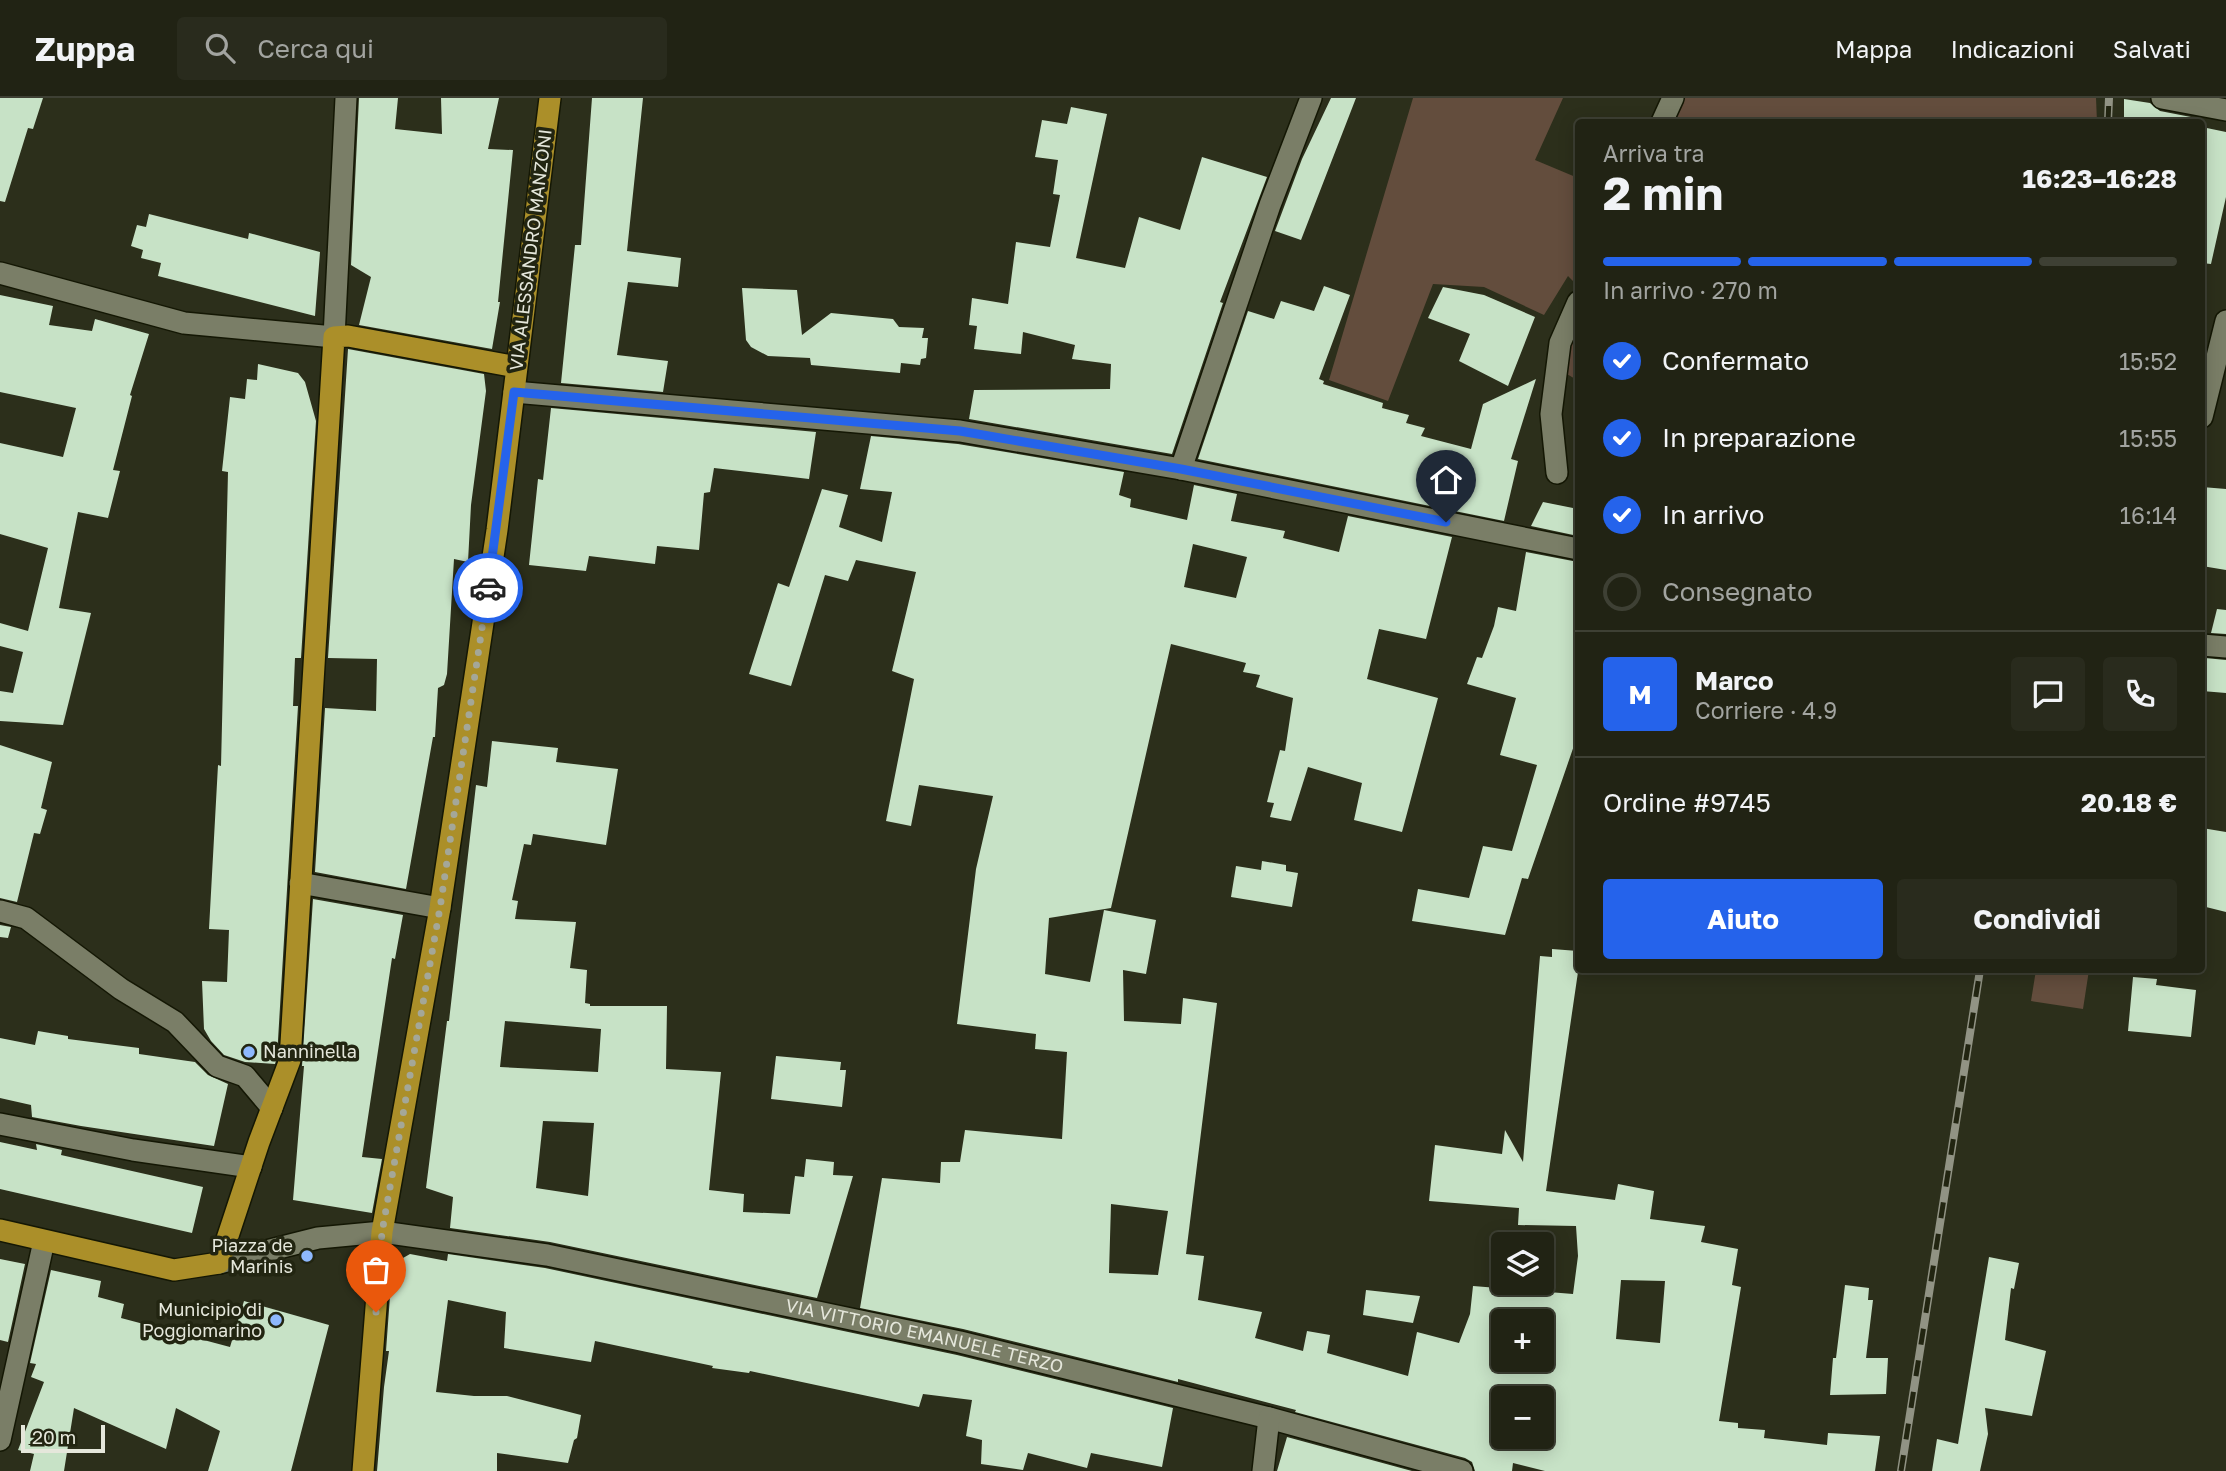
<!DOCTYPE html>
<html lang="it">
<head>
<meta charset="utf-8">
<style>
	body { margin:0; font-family:"Golos Text",sans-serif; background:#292b1d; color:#f1f3f6; height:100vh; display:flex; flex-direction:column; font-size:26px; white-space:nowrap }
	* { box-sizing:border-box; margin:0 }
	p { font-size:23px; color:#a2a4a0 }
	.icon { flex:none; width:38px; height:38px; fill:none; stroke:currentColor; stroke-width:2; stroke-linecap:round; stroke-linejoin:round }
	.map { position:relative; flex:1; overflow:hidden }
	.panel { position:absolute; left:1575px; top:21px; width:630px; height:854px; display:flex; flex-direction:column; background:#212314; border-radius:7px; box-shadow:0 4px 18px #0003,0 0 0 2px #3e4034 }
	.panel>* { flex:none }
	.fabs { position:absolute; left:1491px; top:1134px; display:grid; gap:14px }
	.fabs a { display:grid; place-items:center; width:63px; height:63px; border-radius:7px; background:#212314; box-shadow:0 4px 18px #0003,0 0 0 2px #3e4034; font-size:35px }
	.scale { position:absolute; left:21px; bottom:18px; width:84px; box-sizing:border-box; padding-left:7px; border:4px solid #e5e7db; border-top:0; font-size:19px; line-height:24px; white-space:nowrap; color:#e5e7db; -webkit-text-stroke:5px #222511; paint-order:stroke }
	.pin { position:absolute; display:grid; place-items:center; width:60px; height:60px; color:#fff; margin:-72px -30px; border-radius:50% 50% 50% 0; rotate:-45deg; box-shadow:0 0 7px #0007 }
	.pin .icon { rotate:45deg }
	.courier { position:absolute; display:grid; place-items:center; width:70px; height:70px; margin:-35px; border:5px solid #2563eb; border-radius:50%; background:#fff; color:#222; box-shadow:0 2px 9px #0007 }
	.overview em { font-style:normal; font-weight:700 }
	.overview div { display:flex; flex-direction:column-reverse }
	.overview { display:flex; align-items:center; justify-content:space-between; height:119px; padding:0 28px }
	h1 { font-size:46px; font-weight:700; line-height:52px }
	.bar { display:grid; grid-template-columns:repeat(4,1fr); gap:10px 7px; align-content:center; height:84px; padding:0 28px }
	.bar i { height:9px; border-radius:5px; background:#3e4034 }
	.bar .active { background:#2563eb }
	.bar p { grid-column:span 4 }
	.line { display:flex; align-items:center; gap:18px; padding:0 28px; border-top:2px solid #3e4034 }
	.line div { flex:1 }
	.round { display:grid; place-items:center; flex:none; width:74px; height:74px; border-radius:7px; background:#292b1d }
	ol { padding:0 28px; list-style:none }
	li { display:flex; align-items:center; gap:21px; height:77px }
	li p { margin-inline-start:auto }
	li .icon { padding:7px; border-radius:50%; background:#2563eb; color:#fff; stroke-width:4 }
	li:last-child { color:#a2a4a0 }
	li i { width:38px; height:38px; border:4px solid #3e4034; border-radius:50% }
	.primary-button { display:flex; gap:14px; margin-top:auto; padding:14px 28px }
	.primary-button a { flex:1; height:80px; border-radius:7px; background:#2563eb; color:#fff; font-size:28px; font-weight:700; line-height:80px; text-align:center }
	.primary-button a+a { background:#292b1d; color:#f1f3f6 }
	header { display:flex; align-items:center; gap:42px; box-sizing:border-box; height:98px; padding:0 35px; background:#212314; border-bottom:2px solid #3e4034 }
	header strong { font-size:33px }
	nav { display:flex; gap:38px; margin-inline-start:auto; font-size:24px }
	.search { width:490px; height:63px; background:#292b1d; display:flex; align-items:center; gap:18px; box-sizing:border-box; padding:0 24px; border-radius:7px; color:#a2a4a0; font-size:26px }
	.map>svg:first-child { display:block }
	.green { fill:#634d3d }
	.building { fill:#c7e2c6; fill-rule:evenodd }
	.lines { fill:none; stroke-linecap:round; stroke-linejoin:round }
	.minor-casing { stroke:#141704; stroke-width:24 }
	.major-casing { stroke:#141704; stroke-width:24 }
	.minor { stroke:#7a7e67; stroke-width:21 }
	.major { stroke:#ab8f29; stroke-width:21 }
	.rail-casing { stroke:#919384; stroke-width:8 }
	.rail { stroke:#222511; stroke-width:5; stroke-dasharray:16; stroke-linecap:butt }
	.done { stroke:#a4a798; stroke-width:7; stroke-dasharray:0 12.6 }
	.route { stroke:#2563eb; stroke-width:9 }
	.poi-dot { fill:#8eb8fd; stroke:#222511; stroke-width:2.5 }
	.labels { text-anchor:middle; stroke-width:7; stroke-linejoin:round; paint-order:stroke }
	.street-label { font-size:18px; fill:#e5e7db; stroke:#222511 }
	.poi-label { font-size:18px; fill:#e5e7db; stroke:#222511; text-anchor:end }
</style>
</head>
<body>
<header>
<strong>Zuppa</strong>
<div class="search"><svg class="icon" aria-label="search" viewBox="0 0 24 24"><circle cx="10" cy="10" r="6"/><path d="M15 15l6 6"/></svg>Cerca qui</div>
<nav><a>Mappa</a><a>Indicazioni</a><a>Salvati</a></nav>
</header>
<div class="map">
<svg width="2226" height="1373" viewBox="0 0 2226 1373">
	<rect width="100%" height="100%" fill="#2c2f1b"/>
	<path class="green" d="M1413,0H1563L1535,62L1578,80V188L1568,178L1544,217L1484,189L1433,186L1388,303L1329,282Z
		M1685,0H2096L2097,24H1672Z
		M1578,221V279L1577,282L1555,269Z
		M2036,872H2089L2083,911L2031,903Z"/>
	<path class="building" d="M0,0H43L33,31L28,30L5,104L0,103Z
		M359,0H398L395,31L442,36L441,0H499L488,51L513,52L498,204H500L492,251L359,227L371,179L351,167Z
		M592,0H643L627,153L681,160L678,189L628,184L617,257L668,263L663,294L561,285L575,147H581Z
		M1331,0H1356L1301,142L1275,133L1302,61Z
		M2124,1L2150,5L2160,13L2191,19L2190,24H2124Z
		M1071,9L1107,16L1076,160L1125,170L1139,119L1180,132L1202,59L1267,79L1220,204L1223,205L1172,356L969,321L974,292L1110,291L1111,266L1072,261L1075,247L1023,234L1021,256L974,251L977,228L969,227L972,200L1008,206L1016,144L1050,149L1060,97L1053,96L1058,62L1035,59L1042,22L1067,26Z
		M2202,29L2226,34V99L2211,166L2202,165Z
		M149,116L248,141L249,135L320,154L315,218L158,178L161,165L141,160L143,152L131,148L137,127L146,129Z
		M1324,188L1350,197L1319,281L1324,283L1323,286L1383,305L1382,310L1409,317L1406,325L1425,330L1421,338L1471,351L1483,306L1536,281L1511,361L1518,363L1504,423L1198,361L1248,213L1274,221L1281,203L1314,213Z
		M1443,189L1484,197L1535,219L1508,288L1459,263L1470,236L1428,220Z
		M742,190L797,192L802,237L831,215L893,221L899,229L924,230L922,240H928L926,260L921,261L920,267L901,265L900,275L811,267L810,260L768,258L751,249L746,242Z
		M0,197L53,208L49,227L92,233L95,221L149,236L130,297L132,298L113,372L120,373L108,420L78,414L59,510L91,515L63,627L0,623V593L13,595L23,554L0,548V525L28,533L48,450L0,436V345L63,359L76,310L0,294Z
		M348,251L484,276L486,293L471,407L468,464L454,461L447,576L444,587L438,590L435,639H433L406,791L315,774L325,610L376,613L377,561L328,560Z
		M258,266L298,275L305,284L316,323L301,560H295L293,608H298L277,959L275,966L245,964L224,957L211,943L204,931L202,883L227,884L229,832L209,831L218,667L221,668L228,374L222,373L230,299L245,301L247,281L257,282Z
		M551,310L816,334L809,381L714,370L710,394L704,395L699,452L657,448L655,466L589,458L586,473L529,467L538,381L543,382Z
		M871,338L958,346L1124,374L1119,397L1131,401L1130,409L1187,422L1194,387L1237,396L1231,423L1285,433L1283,440L1339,454L1348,418L1452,439L1426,541L1379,531L1367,581L1438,600L1402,734L1354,722L1362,685L1308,669L1291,723L1270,719L1274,705L1267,704L1280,652L1285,653L1293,600L1256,589L1260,577L1243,574L1246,565L1171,546L1111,810L1049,820L1045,876L1090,884L1104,812L1156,822L1146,876L1123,872L1124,923L1181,926L1183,900L1217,905L1186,1156L1204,1158L1198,1202L1262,1214L1255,1240L1303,1253L1307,1233L1330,1237L1327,1255L1408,1278L1417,1234L1459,1245L1470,1216L1473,1188L1573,1196L1578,1158L1576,1128L1518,1127L1519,1110L1429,1103L1435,1047L1502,1056L1505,1032L1523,1064L1540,858L1552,859V851L1578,853V874L1546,1093L1615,1102L1618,1086L1654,1093L1650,1121L1705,1128L1701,1144L1738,1151L1732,1187L1741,1189L1719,1323L1738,1325V1330L1765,1332L1764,1340L1827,1347L1828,1335L1880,1338L1875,1373H1545L1513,1365L1512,1373H1475L1472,1364L1465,1360L1295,1314L1296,1312L1178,1281V1284L963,1231L860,1210L882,1080L940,1085L941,1064H960L965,1032L1062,1041L1067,954L1035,951L1036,936L957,926L976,771L993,698L919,687L911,728L886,723L914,581L892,573L916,474L856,462L848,483L825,477L791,588L749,576L778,485L789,489L822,391L848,397L839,429L882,444L892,394L860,391ZM1193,446L1247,459L1236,500L1184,489ZM1111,1106L1168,1113L1158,1177L1109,1175ZM1621,1182L1665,1183L1660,1245L1616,1241ZM1503,1223H1542V1262H1503ZM1503,1300H1542V1339H1503Z
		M2202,389L2226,391V472L2202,468Z
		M1543,404L1578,411V438L1531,428Z
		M1526,454L1578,464V636L1528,781L1522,780L1505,837L1412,823L1418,791L1469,800L1483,748L1512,753L1537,667L1500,657L1516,600L1467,586L1477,559L1482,560L1494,528L1498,509L1516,513Z
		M2217,511L2226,512V536L2211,535Z
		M2205,560L2226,562V595L2202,593V577Z
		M492,643L558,650L556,664L618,671L606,747L533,736L531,747L524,746L512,802L518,803L515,821L576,824L570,870L587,872L585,905L590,906V908H667L666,971L721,974L709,1092L744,1096L743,1114L790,1116L795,1078L804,1079L806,1061L834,1064L833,1077L853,1078L817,1200L550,1144L450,1130L453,1099L426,1090L447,923H449L476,687L487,689ZM505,923L601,931L598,974L500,969ZM543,1023L594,1025L588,1098L536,1090Z
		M0,647L52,664L41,710L47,712L40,736L34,735L17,804L0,800Z
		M2202,730L2226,734V814L2202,808Z
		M1262,763L1286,767V773L1298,775L1292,809L1231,799L1236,768L1261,772Z
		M313,801L403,817L395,861L392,860L362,1059L382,1061L372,1115L293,1102L304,968H302Z
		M0,827L11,829L8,840L0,839Z
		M2133,879L2157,881L2156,887L2196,892L2191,939L2128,933Z
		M38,933L68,938V941L139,950V956L195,964L208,977L228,986L214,1048L81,1028L32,1019L31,1007L0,1000V940L35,947Z
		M776,958L841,964L840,972H846L842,1009L771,1001Z
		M0,1044L37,1052L36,1046L62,1052L61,1057L203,1089L192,1135L0,1091Z
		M410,1156L447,1163L448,1156L545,1170L957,1257L1173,1310L1162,1369L1091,1355L1087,1370L1028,1355L1023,1372L981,1366L982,1342L966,1338L972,1302L923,1296L919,1309L750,1273L749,1275L712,1270L713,1268L595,1243L591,1264L504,1250L506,1214L448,1202L436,1294L474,1298H507L581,1317L577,1340L574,1342L568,1365L497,1355V1373H377L384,1289L389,1253H386L390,1198L396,1164Z
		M1989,1159L2019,1165L2014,1191L2011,1190L2005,1242L2046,1253L2032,1318L1985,1310L1988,1336L1980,1373H1932L1937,1341L1958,1346Z
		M0,1161L25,1166L8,1244L0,1242Z
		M51,1172L101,1183L98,1199L124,1206L121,1220L230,1249L244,1203L329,1227L291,1373H208L220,1333L176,1310L166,1351L74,1310L64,1373H30L34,1356L18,1352L44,1284L31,1279L36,1266L30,1265Z
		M1845,1187L1869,1190L1868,1202H1873L1866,1260H1888L1886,1296L1830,1297L1833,1260H1836Z
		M1366,1192L1420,1198L1413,1225L1363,1217Z
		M1287,1339L1412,1373H1277Z"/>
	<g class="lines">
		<g class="minor-casing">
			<g id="minor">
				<path d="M2162,0L2226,12"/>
				<path d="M1662,24L1673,0"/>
				<path d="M0,175L184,225L334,239L346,0"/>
				<path d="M514,294L960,333L1181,371L1578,451"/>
				<path d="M2202,319L2226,223"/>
				<path d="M1181,371L1270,107L1311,0"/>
				<path d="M1557,375L1551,316L1560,245L1578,204"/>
				<path d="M2202,547L2226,549"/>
				<path d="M300,785L440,810"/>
				<path d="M0,813L26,820L121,891L175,924L217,968L245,978L272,1010"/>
				<path d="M0,1026L133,1052L251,1069"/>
				<path id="s1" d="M219,1165L318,1140L382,1134L547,1157L960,1244L1269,1320L1462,1373"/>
				<path d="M0,1342L44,1143"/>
				<path d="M1263,1373L1269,1320"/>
			</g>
		</g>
		<g class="major-casing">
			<path id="major" d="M0,1132L174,1172L219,1165L259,1044L290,962L334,239L348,238L517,269
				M363,1373L382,1134L440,810L497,432L550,0"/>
		</g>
		<use href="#minor" class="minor"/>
		<use href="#major" class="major"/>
		<g class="rail-casing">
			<path id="rail" d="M2108,24L2109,0
				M1901,1373L1980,872"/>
		</g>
		<use href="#rail" class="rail"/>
	</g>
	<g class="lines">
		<path class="done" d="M376,1214L382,1134L440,810L488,490"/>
		<path class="route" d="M488,490L514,294L960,333L1181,371L1446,424"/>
	</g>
	<g class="poi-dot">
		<circle cx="249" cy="954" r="7"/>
		<circle cx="307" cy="1158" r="7"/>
		<circle cx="276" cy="1222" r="7"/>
	</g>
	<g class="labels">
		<g class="street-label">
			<text transform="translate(531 152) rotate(-83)" y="6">VIA ALESSANDRO MANZONI</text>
			<text dy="6" stroke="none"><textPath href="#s1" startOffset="719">VIA VITTORIO EMANUELE TERZO</textPath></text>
		</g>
		<g class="poi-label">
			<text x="263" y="960" text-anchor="start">Nanninella</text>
			<text x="293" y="1154">Piazza de<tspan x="293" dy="21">Marinis</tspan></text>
			<text x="262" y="1218">Municipio di<tspan x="262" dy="21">Poggiomarino</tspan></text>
		</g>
	</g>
</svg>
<div class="fabs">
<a><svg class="icon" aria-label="layers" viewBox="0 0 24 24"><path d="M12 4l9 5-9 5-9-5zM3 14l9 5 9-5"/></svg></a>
<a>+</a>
<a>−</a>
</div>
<div class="scale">20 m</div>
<div class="pin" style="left:376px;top:1214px;background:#ea580c"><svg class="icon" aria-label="bag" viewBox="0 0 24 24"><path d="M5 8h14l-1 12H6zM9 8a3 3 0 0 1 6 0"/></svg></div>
<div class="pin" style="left:1446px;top:424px;background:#1f2937"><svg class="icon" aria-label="home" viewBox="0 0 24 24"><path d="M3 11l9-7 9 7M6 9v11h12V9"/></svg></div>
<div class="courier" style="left:488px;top:490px"><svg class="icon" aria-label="car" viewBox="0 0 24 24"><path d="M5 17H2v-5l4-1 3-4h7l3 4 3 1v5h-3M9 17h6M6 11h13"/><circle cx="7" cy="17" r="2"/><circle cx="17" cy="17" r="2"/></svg></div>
<section class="panel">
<div class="overview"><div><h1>2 min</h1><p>Arriva tra</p></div><em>16:23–16:28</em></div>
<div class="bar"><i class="active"></i><i class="active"></i><i class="active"></i><i></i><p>In arrivo · 270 m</p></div>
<ol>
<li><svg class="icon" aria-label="check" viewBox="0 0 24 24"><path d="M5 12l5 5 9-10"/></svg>Confermato<p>15:52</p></li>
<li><svg class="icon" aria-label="check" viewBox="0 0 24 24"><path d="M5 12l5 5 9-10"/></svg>In preparazione<p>15:55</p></li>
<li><svg class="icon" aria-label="check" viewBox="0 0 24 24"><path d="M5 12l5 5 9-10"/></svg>In arrivo<p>16:14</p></li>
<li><i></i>Consegnato</li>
</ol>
<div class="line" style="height:126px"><b class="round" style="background:#2563eb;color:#fff">M</b><div><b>Marco</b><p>Corriere · 4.9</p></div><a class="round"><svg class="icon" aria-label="chat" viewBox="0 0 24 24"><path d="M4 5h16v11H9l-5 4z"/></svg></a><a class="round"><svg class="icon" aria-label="phone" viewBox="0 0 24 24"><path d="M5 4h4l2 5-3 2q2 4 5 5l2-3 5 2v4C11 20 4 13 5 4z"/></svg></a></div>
<div class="line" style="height:91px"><div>Ordine #9745</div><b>20.18 €</b></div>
<div class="primary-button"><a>Aiuto</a><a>Condividi</a></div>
</section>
</div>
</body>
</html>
